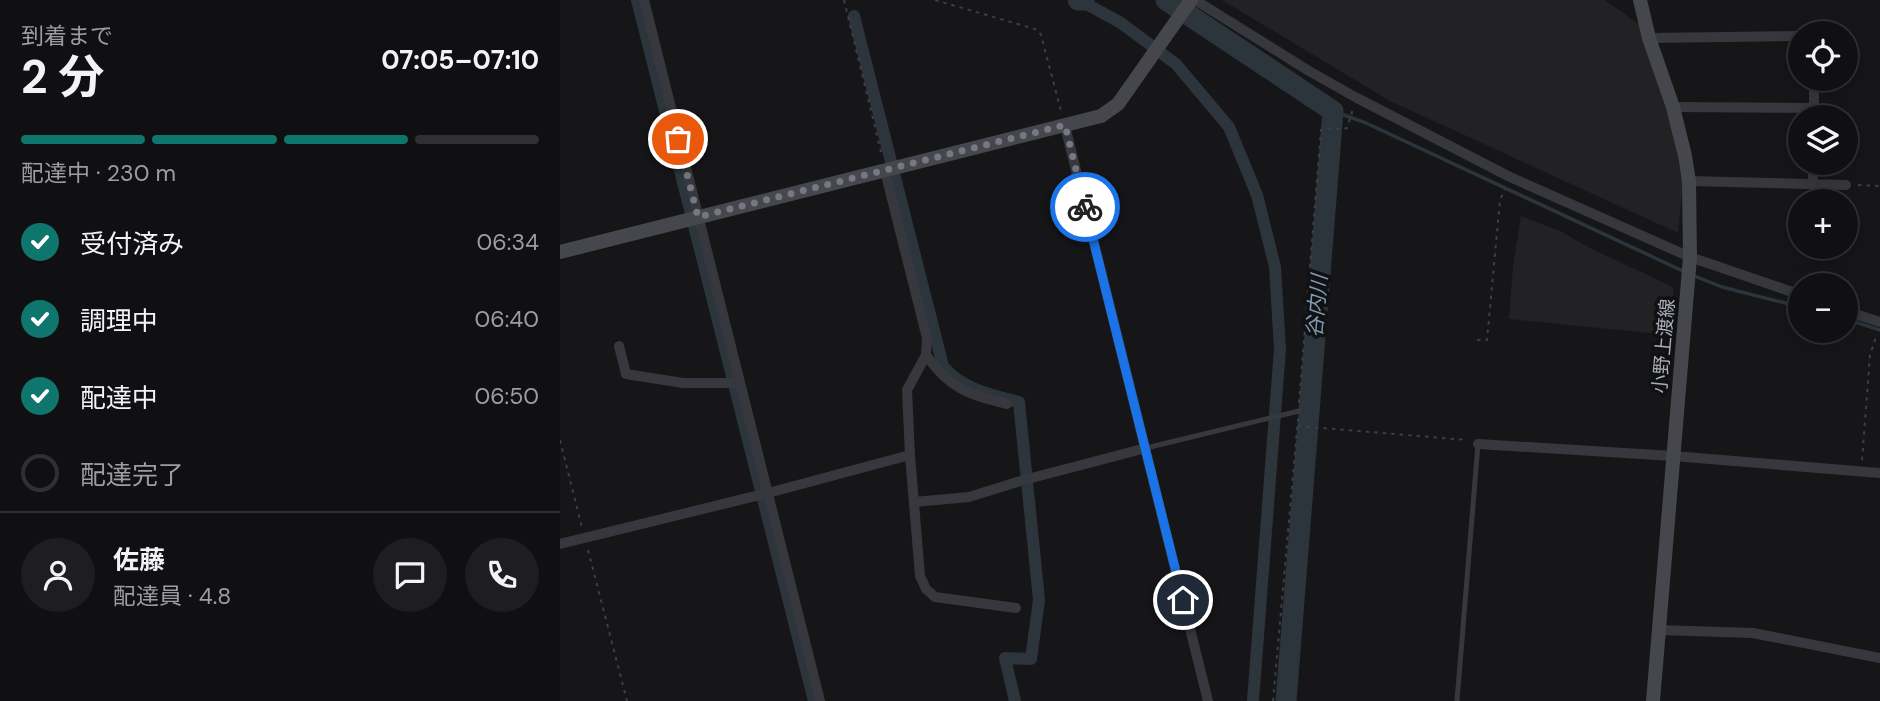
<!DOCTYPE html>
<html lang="ja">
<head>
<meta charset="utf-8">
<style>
	body { margin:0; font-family:"DM Sans","Noto Sans JP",sans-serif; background:#1e1e20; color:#f1f3f6; height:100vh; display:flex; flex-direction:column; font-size:26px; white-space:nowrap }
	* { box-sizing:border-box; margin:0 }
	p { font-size:23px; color:#9c9d9f }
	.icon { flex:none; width:38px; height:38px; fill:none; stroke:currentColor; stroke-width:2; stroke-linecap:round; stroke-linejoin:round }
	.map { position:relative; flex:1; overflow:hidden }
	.side { display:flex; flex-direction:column; background:#101012; width:560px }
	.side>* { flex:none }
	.buttons { position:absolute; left:1228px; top:21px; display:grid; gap:14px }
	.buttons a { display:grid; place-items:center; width:70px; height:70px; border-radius:50%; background:#101012; box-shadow:0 4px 18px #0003,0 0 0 2px #303032; font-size:35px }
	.pin { position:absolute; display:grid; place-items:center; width:60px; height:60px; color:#fff; margin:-30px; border:4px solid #fff; border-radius:50%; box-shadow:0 2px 7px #0007 }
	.courier { position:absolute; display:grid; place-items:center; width:70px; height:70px; margin:-35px; border:5px solid #1a73e8; border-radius:50%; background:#fff; color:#222; box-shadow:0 2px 9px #0007 }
	.overview em { font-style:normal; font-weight:700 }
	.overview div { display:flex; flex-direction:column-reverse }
	.overview { display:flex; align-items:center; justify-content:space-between; height:119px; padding:0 21px }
	h1 { font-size:46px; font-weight:700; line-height:52px }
	.bar { display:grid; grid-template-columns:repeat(4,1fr); gap:10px 7px; align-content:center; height:84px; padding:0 21px }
	.bar i { height:9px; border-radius:5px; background:#303032 }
	.bar .on { background:#0f766e }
	.bar p { grid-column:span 4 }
	.line { display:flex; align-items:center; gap:18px; padding:0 21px; border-top:2px solid #303032 }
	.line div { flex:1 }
	.round { display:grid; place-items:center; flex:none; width:74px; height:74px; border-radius:37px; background:#1e1e20 }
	ol { padding:0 21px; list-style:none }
	li { display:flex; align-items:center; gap:21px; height:77px }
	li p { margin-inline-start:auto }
	li .icon { padding:7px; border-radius:50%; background:#0f766e; color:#fff; stroke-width:4 }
	li:last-child { color:#9c9d9f }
	li i { width:38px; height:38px; border:4px solid #303032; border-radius:50% }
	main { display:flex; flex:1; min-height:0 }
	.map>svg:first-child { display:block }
	.built { fill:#222225 }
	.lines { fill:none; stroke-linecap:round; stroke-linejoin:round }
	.stream { stroke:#2c353c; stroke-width:3.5 }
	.canal { stroke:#2c353c; stroke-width:12 }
	.river { stroke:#2c353c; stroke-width:21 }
	.path { stroke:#3d3f44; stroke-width:2; stroke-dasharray:3.5 5; stroke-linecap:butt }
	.lane { stroke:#37383d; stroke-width:5 }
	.street { stroke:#37383d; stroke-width:10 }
	.secondary { stroke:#45474d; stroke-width:14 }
	.done { stroke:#757880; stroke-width:7; stroke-dasharray:0 12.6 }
	.route { stroke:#1a73e8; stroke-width:9 }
	.labels { text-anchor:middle; stroke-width:7; stroke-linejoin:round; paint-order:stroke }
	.street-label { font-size:19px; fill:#a8adb8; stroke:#111113 }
	.water-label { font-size:21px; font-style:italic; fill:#7f9bb3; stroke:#111113 }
</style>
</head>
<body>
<main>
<section class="side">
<div class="overview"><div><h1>2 分</h1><p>到着まで</p></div><em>07:05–07:10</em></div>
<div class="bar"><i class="on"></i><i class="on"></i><i class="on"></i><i></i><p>配達中 · 230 m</p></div>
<ol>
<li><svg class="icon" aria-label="check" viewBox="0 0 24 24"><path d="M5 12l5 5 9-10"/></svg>受付済み<p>06:34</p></li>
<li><svg class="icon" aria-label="check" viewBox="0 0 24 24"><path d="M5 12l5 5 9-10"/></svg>調理中<p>06:40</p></li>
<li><svg class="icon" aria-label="check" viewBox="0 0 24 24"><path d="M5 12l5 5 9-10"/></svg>配達中<p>06:50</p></li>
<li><i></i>配達完了</li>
</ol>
<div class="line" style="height:126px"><a class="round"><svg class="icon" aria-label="person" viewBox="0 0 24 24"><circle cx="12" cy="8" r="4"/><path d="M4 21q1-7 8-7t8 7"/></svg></a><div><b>佐藤</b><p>配達員 · 4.8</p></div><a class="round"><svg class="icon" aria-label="chat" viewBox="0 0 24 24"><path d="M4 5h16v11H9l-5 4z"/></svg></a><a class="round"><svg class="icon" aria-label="phone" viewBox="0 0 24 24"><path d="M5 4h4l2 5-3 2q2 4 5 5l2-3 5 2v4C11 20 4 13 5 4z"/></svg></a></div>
</section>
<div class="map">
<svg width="1320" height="701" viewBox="0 0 1320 701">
	<rect width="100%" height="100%" fill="#161618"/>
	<path class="built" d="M662,0H1045L1080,25L1107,105L1123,184L1118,233L830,101Z
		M961,216L1000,231L1030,248L1113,287V326L1110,335L949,319L953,267Z"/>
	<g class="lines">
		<path class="stream" d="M773,111L806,123L1125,272
			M1132,275L1162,287L1241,307
			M1286,319L1320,330"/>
		<path class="canal" d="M77,0L254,701
			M521,1L561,23L616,64L669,127L697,195L715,267L720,349L693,701
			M294,16L383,366C402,389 431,395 459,402L479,600L471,659L445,658L455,701"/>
		<path class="river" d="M518,0H524
			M606,0L773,111L726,701"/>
		<path class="path" d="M284,0L322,156
			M375,0L478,30L481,35L501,111
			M1298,185L1320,186
			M917,340H927L940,200L945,189
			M739,403L761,130C769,126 778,131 787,128L793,109
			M738,426L907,440
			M0,440L22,528
			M1302,460L1310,355L1317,334
			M28,550L67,701
			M713,701L738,419"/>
		<path class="lane" d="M586,448L739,411
			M897,701L918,444"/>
		<path class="street" d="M84,0L260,701
			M635,0L749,71L797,98L950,177L1130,257L1241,295
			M1089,38L1241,36
			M1113,107L1254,108V117
			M1254,108V79
			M505,126L648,701
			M325,171L367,338L366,355L347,390L350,455L360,576L366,589L375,597L456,608
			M1129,181L1286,185
			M1253,183V163
			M1286,311L1320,322
			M59,346L66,374L123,383H180
			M366,355C390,389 408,394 447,404
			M918,444L1113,456L1320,473
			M354,502L409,497L464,480L586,448
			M0,544L208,493L350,455
			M1099,630L1193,633L1320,658"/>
		<path class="secondary" d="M1080,0L1089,38L1113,107L1125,156L1129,181L1130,257L1093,701
			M0,252L541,116L558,104L631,0"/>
	</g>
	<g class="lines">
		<path class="done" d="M118,139L138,217L505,125L525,207"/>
		<path class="route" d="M525,207L623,600"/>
	</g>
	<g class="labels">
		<g class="street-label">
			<text transform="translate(1103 346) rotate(-85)" y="7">小野上渡線</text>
		</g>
		<g class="water-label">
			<text transform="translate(757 306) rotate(-85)" y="7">谷内川</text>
		</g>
	</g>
</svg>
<div class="buttons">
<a><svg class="icon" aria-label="locate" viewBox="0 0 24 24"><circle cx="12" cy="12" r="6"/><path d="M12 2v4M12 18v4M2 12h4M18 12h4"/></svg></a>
<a><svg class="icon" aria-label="layers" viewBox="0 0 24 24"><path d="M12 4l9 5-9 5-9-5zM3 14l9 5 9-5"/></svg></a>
<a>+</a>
<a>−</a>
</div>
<div class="pin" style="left:118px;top:139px;background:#ea580c"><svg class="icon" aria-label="bag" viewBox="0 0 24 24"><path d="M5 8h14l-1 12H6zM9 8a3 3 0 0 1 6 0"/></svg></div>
<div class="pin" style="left:623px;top:600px;background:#1f2937"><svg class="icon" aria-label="home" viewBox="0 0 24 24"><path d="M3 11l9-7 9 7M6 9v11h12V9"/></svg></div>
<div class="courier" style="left:525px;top:207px"><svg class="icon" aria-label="bike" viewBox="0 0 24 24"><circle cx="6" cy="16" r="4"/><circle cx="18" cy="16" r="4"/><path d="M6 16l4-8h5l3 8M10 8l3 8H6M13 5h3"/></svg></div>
</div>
</main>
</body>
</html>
